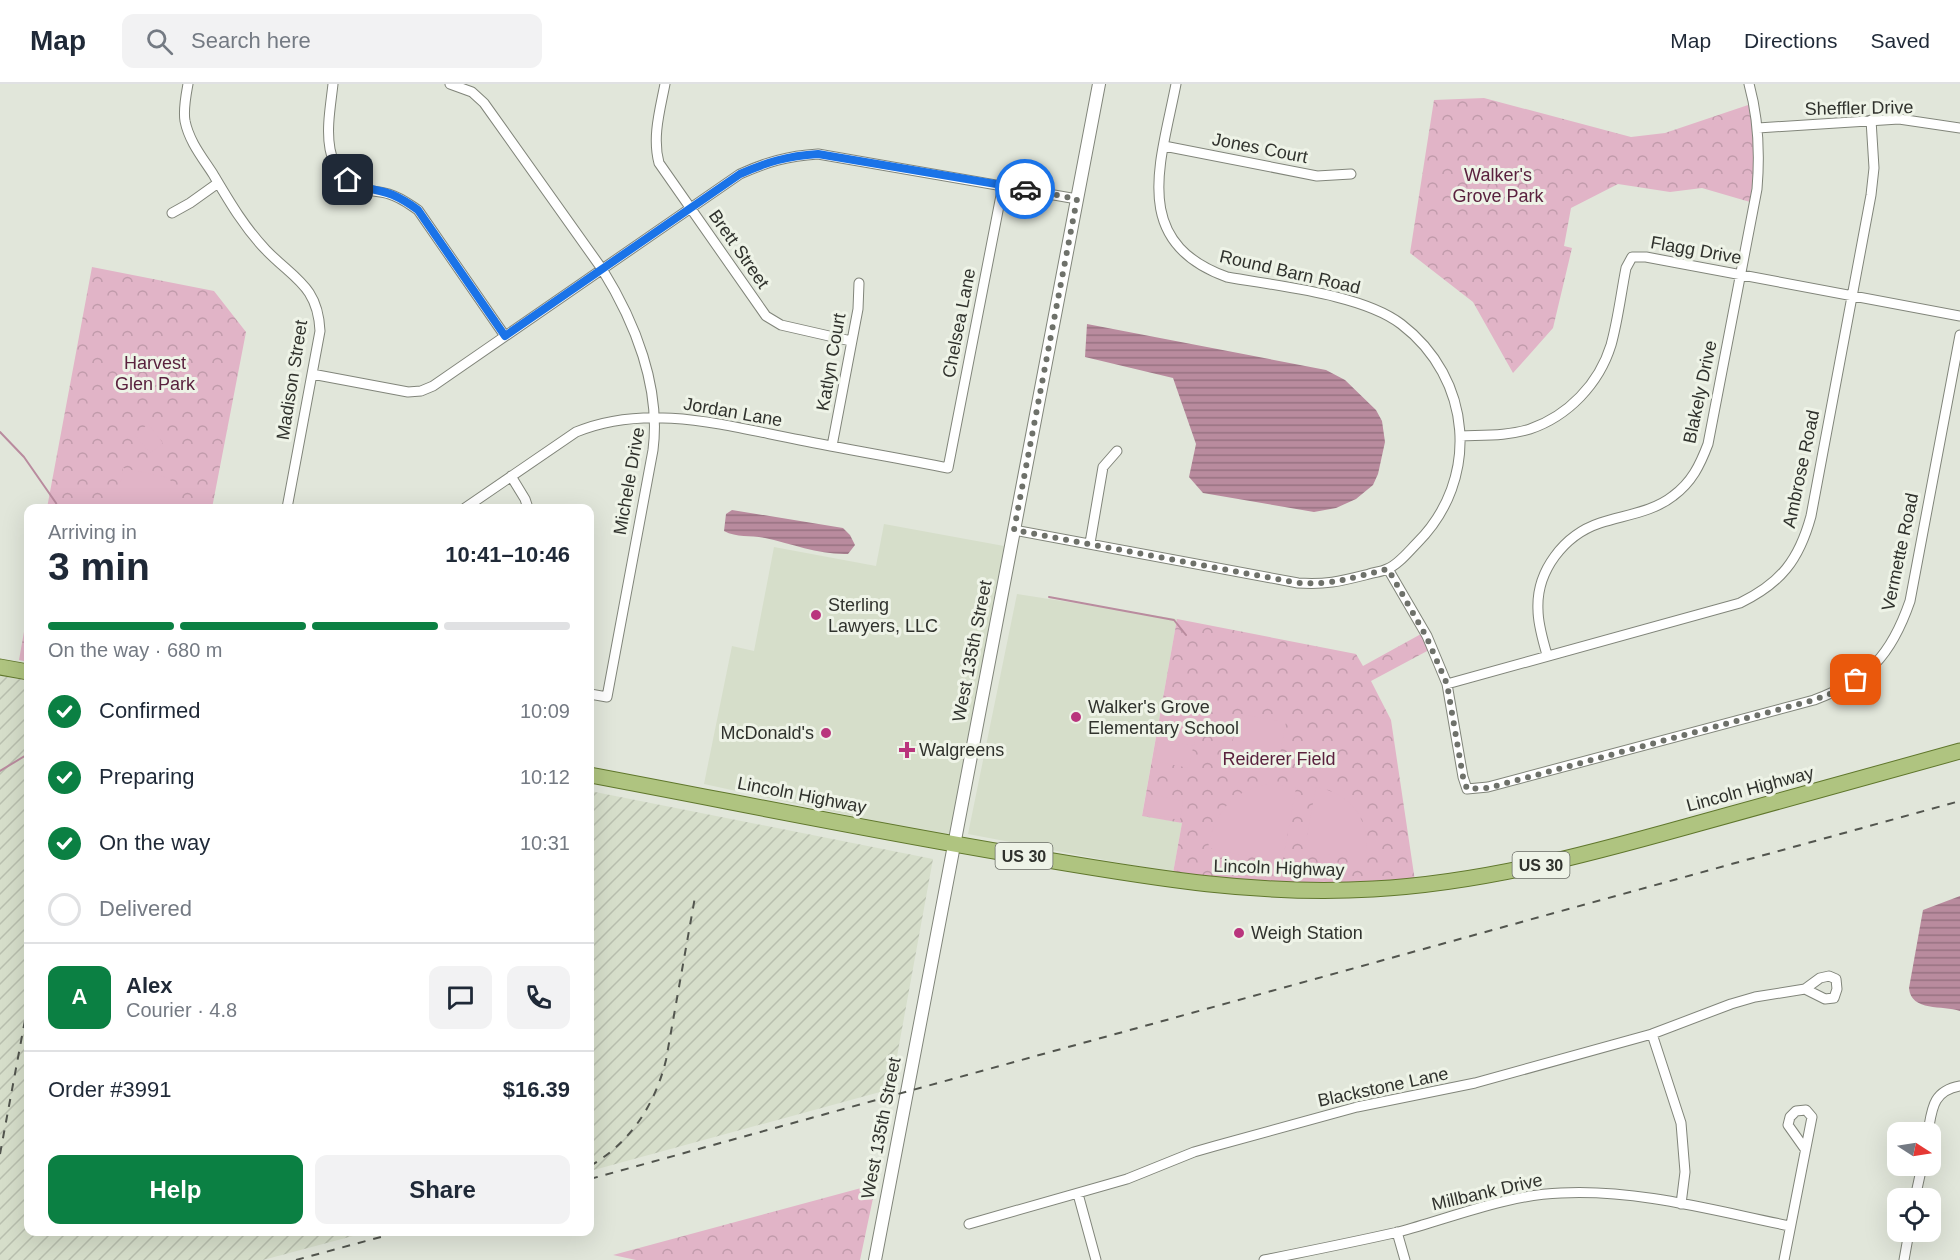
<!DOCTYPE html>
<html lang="en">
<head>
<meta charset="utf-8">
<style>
	body { margin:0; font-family:Helvetica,sans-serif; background:#f2f2f3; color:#1f2937; height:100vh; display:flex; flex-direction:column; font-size:22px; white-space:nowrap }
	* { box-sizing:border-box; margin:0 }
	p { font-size:20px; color:#747a83 }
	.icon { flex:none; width:33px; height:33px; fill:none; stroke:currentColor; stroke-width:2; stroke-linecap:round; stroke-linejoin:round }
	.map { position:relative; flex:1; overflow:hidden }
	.drawer { position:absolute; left:24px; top:420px; width:570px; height:732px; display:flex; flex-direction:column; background:#fff; border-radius:12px; box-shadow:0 6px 24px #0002 }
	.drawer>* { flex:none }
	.needle { width:39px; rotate:102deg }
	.controls { position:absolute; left:1887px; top:1038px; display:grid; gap:12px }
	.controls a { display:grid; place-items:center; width:54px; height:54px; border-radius:12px; background:#fff; box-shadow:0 6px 24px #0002; font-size:30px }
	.pin { position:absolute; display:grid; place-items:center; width:51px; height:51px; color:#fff; margin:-26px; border-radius:12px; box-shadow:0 3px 9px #0006 }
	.courier { position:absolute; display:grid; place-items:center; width:60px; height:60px; margin:-30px; border:4px solid #1a73e8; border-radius:50%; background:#fff; color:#222; box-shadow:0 2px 8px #0007 }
	.overview em { font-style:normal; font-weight:800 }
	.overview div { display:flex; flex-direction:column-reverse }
	.overview { display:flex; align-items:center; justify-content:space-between; height:102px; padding:0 24px }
	h1 { font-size:39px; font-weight:800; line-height:45px }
	.bar { display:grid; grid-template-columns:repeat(4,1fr); gap:9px 6px; align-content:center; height:72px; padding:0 24px }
	.bar i { height:8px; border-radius:4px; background:#e0e1e3 }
	.bar .current { background:#0b8043 }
	.bar p { grid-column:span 4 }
	.line { display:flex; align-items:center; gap:15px; padding:0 24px; border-top:2px solid #e0e1e3 }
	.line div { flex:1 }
	.round { display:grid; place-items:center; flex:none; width:63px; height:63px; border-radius:12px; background:#f2f2f3 }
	ol { padding:0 24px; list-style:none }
	li { display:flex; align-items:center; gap:18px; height:66px }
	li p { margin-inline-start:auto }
	li .icon { padding:6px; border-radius:50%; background:#0b8043; color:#fff; stroke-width:4 }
	li:last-child { color:#747a83 }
	li i { width:33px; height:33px; border:3px solid #e0e1e3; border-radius:50% }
	.button { display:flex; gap:12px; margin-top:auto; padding:12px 24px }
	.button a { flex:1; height:69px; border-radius:12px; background:#0b8043; color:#fff; font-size:24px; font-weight:800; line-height:69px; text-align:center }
	.button a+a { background:#f2f2f3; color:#1f2937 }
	header { display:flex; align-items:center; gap:36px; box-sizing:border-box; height:84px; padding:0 30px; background:#fff; border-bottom:2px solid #e0e1e3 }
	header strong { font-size:28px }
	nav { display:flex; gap:33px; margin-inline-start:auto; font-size:21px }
	.search { width:420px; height:54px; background:#f2f2f3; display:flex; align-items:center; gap:15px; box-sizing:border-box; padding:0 21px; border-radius:12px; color:#747a83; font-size:22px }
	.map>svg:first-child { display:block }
	.built { fill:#d6deca }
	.industrial { fill:url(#industrial-furrows) }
	.forest { fill:url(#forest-crowns) }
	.garden { fill:#e1b4c7 }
	.water { fill:url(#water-rules) }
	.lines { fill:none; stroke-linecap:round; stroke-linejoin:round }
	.stream { stroke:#b98b9e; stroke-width:2 }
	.minor-casing { stroke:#81857a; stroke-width:11 }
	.tertiary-casing { stroke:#81857a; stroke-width:14 }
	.primary-casing { stroke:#60772c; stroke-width:17 }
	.minor { stroke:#fff; stroke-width:9 }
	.tertiary { stroke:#fff; stroke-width:12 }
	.primary { stroke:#afc480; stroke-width:15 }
	.rail { stroke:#52554e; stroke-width:2; stroke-dasharray:8 8; stroke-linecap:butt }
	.done { stroke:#6e716a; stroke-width:6; stroke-dasharray:0 10.8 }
	.route { stroke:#1a73e8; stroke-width:8 }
	.poi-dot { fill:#b9357d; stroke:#eef3e7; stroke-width:2 }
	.labels { text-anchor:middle; stroke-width:6; stroke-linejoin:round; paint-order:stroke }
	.shield { fill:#eef3e7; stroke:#696c65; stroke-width:1.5 }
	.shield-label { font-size:16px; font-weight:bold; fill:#30322d }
	.street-label { font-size:18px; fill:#30322d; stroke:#eef3e7 }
	.park-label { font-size:18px; fill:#5a213e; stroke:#eef3e7 }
	.poi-label { font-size:18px; fill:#30322d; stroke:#eef3e7; text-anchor:start }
</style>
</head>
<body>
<header>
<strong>Map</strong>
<div class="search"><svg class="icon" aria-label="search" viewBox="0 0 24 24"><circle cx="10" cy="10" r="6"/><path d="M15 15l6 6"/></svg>Search here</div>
<nav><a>Map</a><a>Directions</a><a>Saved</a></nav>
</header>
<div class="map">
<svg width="1960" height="1176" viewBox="0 0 1960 1176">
	<defs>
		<pattern id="industrial-furrows" width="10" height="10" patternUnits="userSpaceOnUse" patternTransform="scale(1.5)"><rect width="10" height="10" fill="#d6deca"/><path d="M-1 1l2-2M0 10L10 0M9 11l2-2" fill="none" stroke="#b8bfae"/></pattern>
		<pattern id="forest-crowns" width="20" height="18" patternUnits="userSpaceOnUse" patternTransform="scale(1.5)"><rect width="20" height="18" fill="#e1b4c7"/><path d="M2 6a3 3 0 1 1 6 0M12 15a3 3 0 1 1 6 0" fill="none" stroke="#c19bab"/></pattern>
		<pattern id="water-rules" width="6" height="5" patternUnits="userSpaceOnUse" patternTransform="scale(1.5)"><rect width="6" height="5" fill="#b98b9e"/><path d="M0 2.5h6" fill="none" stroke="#977281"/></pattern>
	</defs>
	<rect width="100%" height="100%" fill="#e1e6da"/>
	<path class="built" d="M884,440L1004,462L949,753L704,700L732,562L754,567L774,463L876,482Z
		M1017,510L1177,535L1142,731L1182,739L1173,789L968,750Z"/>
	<path class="industrial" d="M0,589L28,595V1148H368L263,1176H0Z
		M590,707L933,775L891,1005L590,1087Z"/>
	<path class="forest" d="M1484,14L1631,53L1665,49L1751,20C1755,54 1755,84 1750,118L1702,104L1670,108L1618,100L1571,124L1564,162L1572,164L1553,244L1513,289L1473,218L1410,169L1434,16Z
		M92,183L214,207L246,248L212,424H47Z
		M28,525V578L19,576Z
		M1177,535L1356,570L1363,582L1421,550L1429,566L1371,597L1391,636L1415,797L1318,801L1220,797L1173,789L1182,739L1142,732Z
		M876,1100L860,1176H636L613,1171Z"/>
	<path class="garden" d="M148,340L163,359L150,369L135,351Z
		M123,384L169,394L172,399L167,424H124L119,409Z
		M1166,613L1202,620L1198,639L1162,633Z
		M1238,630L1286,638L1279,675L1231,666Z
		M1162,636L1197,642L1194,662L1158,655Z
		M1158,658L1193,664L1189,684L1154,677Z
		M1270,700L1296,704L1283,775L1276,778L1208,764C1214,729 1233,705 1270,700Z
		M1316,703C1355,711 1371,738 1366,777L1312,768L1308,767L1305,762Z
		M1148,710L1183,717L1180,736L1144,729Z"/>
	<path class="water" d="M1087,240L1326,286L1345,296L1376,326L1382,337L1385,358L1378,390L1373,401L1356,415L1336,424L1314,428L1203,409L1189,393L1196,360L1173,294L1085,273Z
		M732,426L843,444L850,451L855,461L848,470C819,471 793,460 765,454C751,451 737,454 724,447L726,430Z
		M1960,812V927C1943,921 1911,928 1909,904L1923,826Z"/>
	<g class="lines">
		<path class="stream" d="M0,348L24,373L56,419L58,424
			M1049,513L1174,536L1186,551
			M0,687L28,670"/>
		<g class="minor-casing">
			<path id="minor" d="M188,0C186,11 183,25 185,37C189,57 202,73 213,90C229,117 244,143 266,166C294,195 318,202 320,247L287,424
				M333,0C329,37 317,86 362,104C370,108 380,107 389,110C400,113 409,120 418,126L505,252
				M450,0L472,8L484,19L602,185C635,238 661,303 653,366L607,613L590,610
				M665,0C660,26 652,53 659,79L766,232L781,241L851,257
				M1758,44L1899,35L1960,44
				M1164,62L1317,92L1351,90
				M172,129L190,119L218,99
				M312,290L408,308L421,307L433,302L740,90C767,78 787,72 818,70L1077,115
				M1461,352C1484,351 1508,352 1530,345C1568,332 1599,300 1611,261C1618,236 1621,209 1626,184L1632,173H1646L1960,232
				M832,362L858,225L859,199
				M511,392L525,415L528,424
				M465,424L576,348C648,318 727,342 800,356C849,366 899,374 948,384L1003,101
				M1014,446L1298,499C1327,501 1341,497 1369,490C1375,488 1381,488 1387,485C1398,481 1409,467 1417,459C1481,395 1472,294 1401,240C1362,210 1276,202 1227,193C1129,158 1161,78 1176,0
				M1090,459L1103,383L1117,367
				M1388,485L1427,552L1447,600L1463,693L1467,705L1488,703L1814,616C1868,596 1891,572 1910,517L1960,251
				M1547,571C1543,556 1538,541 1538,526C1536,487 1564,451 1600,439C1624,431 1653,428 1673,412C1692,398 1700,381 1708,360L1757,105C1760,69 1759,36 1749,0
				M1447,600L1740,519C1781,499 1799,476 1811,432L1871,111L1874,84L1871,36
				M1652,950L1681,1039L1685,1088L1681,1120
				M1928,1048C1932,1026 1932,1007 1960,1002
				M1078,1110L1096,1176
				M1915,1114L1922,1082
				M969,1140L1127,1095L1194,1068L1215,1062L1357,1023L1475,999L1652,950L1731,920L1755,913L1805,905L1820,894L1829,892L1836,895L1837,905L1834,914L1825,915L1805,905
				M1397,1148L1405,1176
				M1264,1176C1309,1167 1354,1158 1398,1148C1451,1134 1505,1111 1561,1109C1638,1105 1715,1127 1790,1142
				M1784,1176L1812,1033L1806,1026L1796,1027L1790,1033L1788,1041L1805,1065
				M1904,1176L1909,1148"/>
		</g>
		<g class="tertiary-casing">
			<path id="tertiary" d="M875,1176L1099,0"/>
		</g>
		<g class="primary-casing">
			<path id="primary" d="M0,583L28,588
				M590,691C734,718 879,748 1024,772C1143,792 1252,812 1373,805C1482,799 1585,771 1689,742C1779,717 1870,692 1960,667"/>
		</g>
		<use href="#minor" class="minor"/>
		<use href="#tertiary" class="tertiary"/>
		<use href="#primary" class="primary"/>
		<path class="rail" d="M0,1070L28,920
			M590,1082C630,1059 655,1021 666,976L695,813
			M590,1095L1960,717
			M296,1176L399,1148"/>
	</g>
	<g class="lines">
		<path class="done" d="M1025,105L1077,115L1014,446L1298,499C1335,501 1353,493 1388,485L1426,552L1447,600L1463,693L1467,705L1488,704L1814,616L1835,608L1856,596"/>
		<path class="route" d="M348,96C366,107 376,104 393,111C402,115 410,120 418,126L505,252L740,90C767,78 787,72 818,70L1025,105"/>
	</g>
	<g class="poi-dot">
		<circle cx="816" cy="531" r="6"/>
		<circle cx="1076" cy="633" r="6"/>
		<circle cx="826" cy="649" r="6"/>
		<path d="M904 657h6v6h6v6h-6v6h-6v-6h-6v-6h6z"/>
		<circle cx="1239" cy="849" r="6"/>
	</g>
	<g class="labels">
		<g class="shield">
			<rect x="995.5" y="759" width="57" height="26" rx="4.5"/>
			<rect x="1512.5" y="768" width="57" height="26" rx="4.5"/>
		</g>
		<g class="shield-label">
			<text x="1024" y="778">US 30</text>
			<text x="1541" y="787">US 30</text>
		</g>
		<g class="street-label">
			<text transform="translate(1859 24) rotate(-1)" y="6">Sheffler Drive</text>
			<text transform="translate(1260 64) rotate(11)" y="6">Jones Court</text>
			<text transform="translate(739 165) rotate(55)" y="6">Brett Street</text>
			<text transform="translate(1696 166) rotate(10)" y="6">Flagg Drive</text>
			<text transform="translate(1290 188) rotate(13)" y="6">Round Barn Road</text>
			<text transform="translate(959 239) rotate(-79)" y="6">Chelsea Lane</text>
			<text transform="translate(831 278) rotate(-80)" y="6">Katlyn Court</text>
			<text transform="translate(292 296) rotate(-81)" y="6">Madison Street</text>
			<text transform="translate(1700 308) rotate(-78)" y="6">Blakely Drive</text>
			<text transform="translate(733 328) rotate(10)" y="6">Jordan Lane</text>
			<text transform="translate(1801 385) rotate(-78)" y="6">Ambrose Road</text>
			<text transform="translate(629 397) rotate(-80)" y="6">Michele Drive</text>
			<text transform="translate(1900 468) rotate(-78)" y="6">Vermette Road</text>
			<text transform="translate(972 567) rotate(-79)" y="6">West 135th Street</text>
			<text transform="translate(1750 705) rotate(-15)" y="6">Lincoln Highway</text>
			<text transform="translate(802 711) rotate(11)" y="6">Lincoln Highway</text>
			<text transform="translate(1279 784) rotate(2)" y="6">Lincoln Highway</text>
			<text transform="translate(1383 1003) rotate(-12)" y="6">Blackstone Lane</text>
			<text transform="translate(881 1044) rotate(-79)" y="6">West 135th Street</text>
			<text transform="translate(1487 1108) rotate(-13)" y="6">Millbank Drive</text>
		</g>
		<g class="park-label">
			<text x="1498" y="97">Walker's<tspan x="1498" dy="21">Grove Park</tspan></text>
			<text x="155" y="285">Harvest<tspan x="155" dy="21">Glen Park</tspan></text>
			<text x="1279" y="681">Reiderer Field</text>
		</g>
		<g class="poi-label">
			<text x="828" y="527">Sterling<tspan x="828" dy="21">Lawyers, LLC</tspan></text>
			<text x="1088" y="629">Walker's Grove<tspan x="1088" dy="21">Elementary School</tspan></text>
			<text x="814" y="655" text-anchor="end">McDonald's</text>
			<text x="919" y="672">Walgreens</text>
			<text x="1251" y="855">Weigh Station</text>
		</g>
	</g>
</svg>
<div class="controls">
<a><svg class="needle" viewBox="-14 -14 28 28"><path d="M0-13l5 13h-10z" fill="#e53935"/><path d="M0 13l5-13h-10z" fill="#747a83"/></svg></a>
<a><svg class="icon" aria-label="locate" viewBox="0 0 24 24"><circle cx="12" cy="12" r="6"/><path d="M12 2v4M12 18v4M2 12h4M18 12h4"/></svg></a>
</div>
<div class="pin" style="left:1856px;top:596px;background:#ea580c"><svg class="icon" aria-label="bag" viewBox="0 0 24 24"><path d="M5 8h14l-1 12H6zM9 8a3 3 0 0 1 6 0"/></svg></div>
<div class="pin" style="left:348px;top:96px;background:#1f2937"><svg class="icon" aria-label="home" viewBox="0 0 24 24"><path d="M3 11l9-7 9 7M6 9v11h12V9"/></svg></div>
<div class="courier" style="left:1025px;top:105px"><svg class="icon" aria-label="car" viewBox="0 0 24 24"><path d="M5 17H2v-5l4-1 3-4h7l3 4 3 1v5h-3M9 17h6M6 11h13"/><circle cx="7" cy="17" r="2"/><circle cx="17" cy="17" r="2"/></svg></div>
<section class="drawer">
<div class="overview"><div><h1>3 min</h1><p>Arriving in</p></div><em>10:41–10:46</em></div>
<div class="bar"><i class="current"></i><i class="current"></i><i class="current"></i><i></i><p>On the way · 680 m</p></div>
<ol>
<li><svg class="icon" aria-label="check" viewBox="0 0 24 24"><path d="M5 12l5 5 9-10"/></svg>Confirmed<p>10:09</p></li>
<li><svg class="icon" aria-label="check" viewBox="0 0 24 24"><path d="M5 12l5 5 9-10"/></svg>Preparing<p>10:12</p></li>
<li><svg class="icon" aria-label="check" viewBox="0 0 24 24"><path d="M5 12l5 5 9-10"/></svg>On the way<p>10:31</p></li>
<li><i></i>Delivered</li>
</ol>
<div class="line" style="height:108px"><b class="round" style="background:#0b8043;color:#fff">A</b><div><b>Alex</b><p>Courier · 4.8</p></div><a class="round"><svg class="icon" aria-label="chat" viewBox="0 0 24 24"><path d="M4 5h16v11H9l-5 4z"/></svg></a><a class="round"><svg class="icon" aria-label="phone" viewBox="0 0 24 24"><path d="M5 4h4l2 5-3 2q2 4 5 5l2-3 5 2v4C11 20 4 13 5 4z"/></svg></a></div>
<div class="line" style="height:78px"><div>Order #3991</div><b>$16.39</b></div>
<div class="button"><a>Help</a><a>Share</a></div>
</section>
</div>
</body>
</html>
